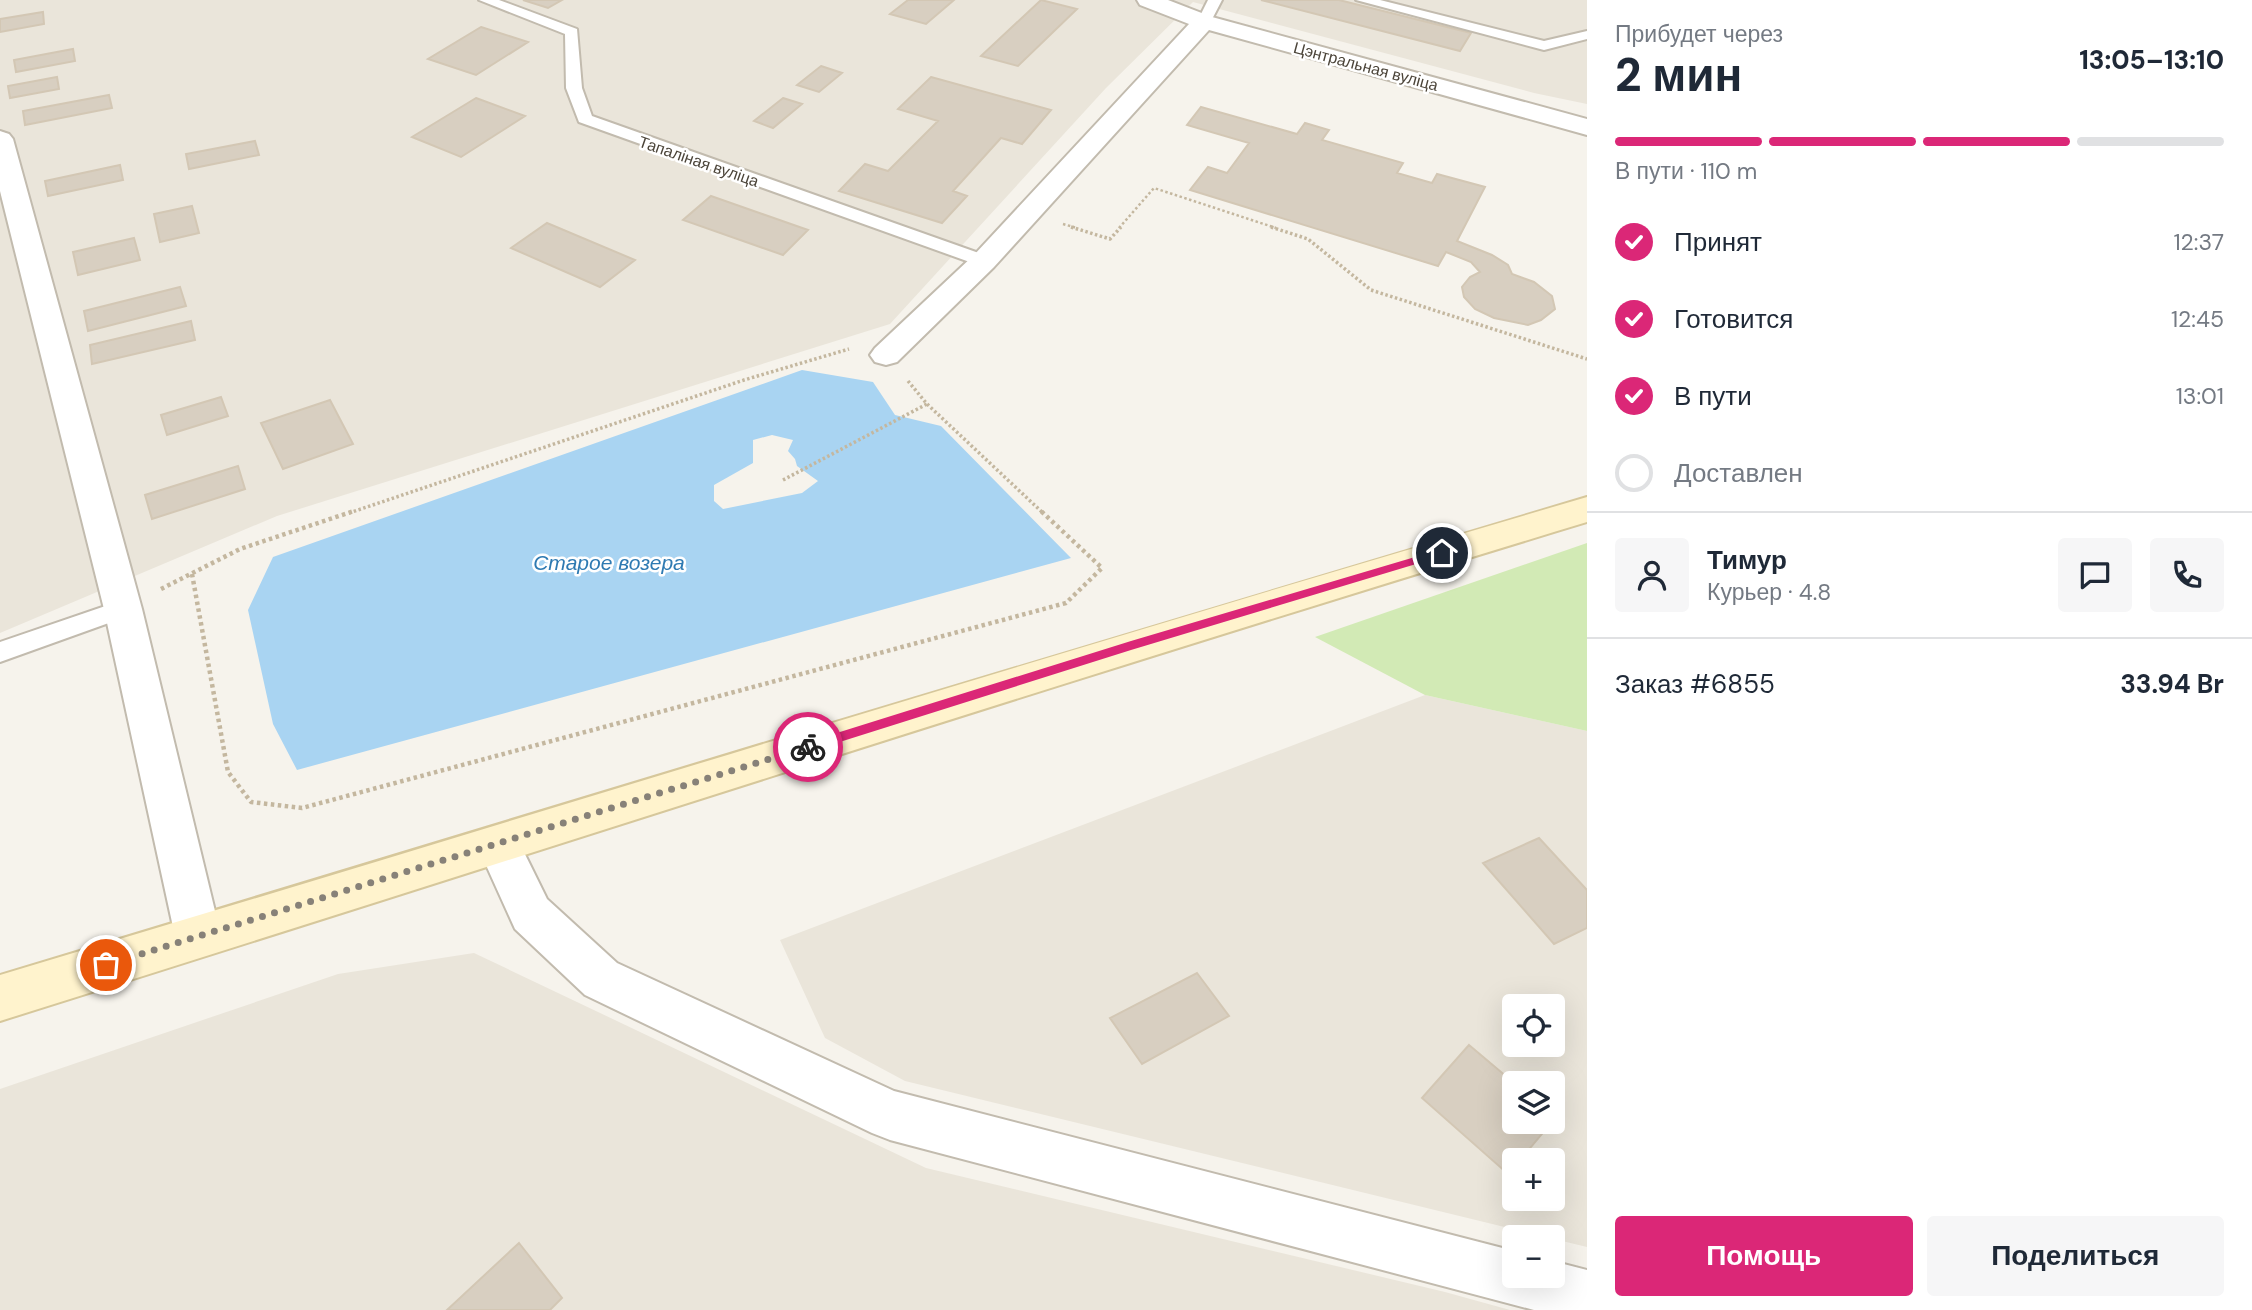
<!DOCTYPE html>
<html lang="ru">
<head>
<meta charset="utf-8">
<style>
	body { margin:0; font-family:"DM Sans",sans-serif; background:#f6f6f7; color:#1f2937; height:100vh; display:flex; flex-direction:column; font-size:26px; white-space:nowrap }
	* { box-sizing:border-box; margin:0 }
	p { font-size:23px; color:#747a83 }
	.icon { flex:none; width:38px; height:38px; fill:none; stroke:currentColor; stroke-width:2; stroke-linecap:round; stroke-linejoin:round }
	.map { position:relative; flex:1; overflow:hidden }
	.panel { display:flex; flex-direction:column; background:#fff; width:665px }
	.panel>* { flex:none }
	.fabs { position:absolute; left:1502px; top:994px; display:grid; gap:14px }
	.fabs a { display:grid; place-items:center; width:63px; height:63px; border-radius:7px; background:#fff; box-shadow:0 7px 28px #0002; font-size:35px }
	.pin { position:absolute; display:grid; place-items:center; width:60px; height:60px; color:#fff; margin:-30px; border:4px solid #fff; border-radius:50%; box-shadow:0 2px 7px #0007 }
	.courier { position:absolute; display:grid; place-items:center; width:70px; height:70px; margin:-35px; border:5px solid #db2777; border-radius:50%; background:#fff; color:#222; box-shadow:0 2px 9px #0007 }
	.summary em { font-style:normal; font-weight:800 }
	.summary div { display:flex; flex-direction:column-reverse }
	.summary { display:flex; align-items:center; justify-content:space-between; height:119px; padding:0 28px }
	h1 { font-size:46px; font-weight:800; line-height:52px }
	.bar { display:grid; grid-template-columns:repeat(4,1fr); gap:10px 7px; align-content:center; height:84px; padding:0 28px }
	.bar i { height:9px; border-radius:5px; background:#e0e1e3 }
	.bar .current { background:#db2777 }
	.bar p { grid-column:span 4 }
	.line { display:flex; align-items:center; gap:18px; padding:0 28px; border-top:2px solid #e0e1e3 }
	.line div { flex:1 }
	.round { display:grid; place-items:center; flex:none; width:74px; height:74px; border-radius:7px; background:#f6f6f7 }
	ol { padding:0 28px; list-style:none }
	li { display:flex; align-items:center; gap:21px; height:77px }
	li p { margin-inline-start:auto }
	li .icon { padding:7px; border-radius:50%; background:#db2777; color:#fff; stroke-width:4 }
	li:last-child { color:#747a83 }
	li i { width:38px; height:38px; border:4px solid #e0e1e3; border-radius:50% }
	.action { display:flex; gap:14px; margin-top:auto; padding:14px 28px }
	.action a { flex:1; height:80px; border-radius:7px; background:#db2777; color:#fff; font-size:28px; font-weight:800; line-height:80px; text-align:center }
	.action a+a { background:#f6f6f7; color:#1f2937 }
	main { display:flex; flex:1; min-height:0 }
	.map>svg:first-child { display:block }
	.residential { fill:#eae5da; fill-rule:evenodd }
	.green { fill:#d2eab5 }
	.water { fill:#a9d4f2; fill-rule:evenodd }
	.building { fill:#d8cfc1; stroke:#d3c7b4; stroke-width:2 }
	.lines { fill:none; stroke-linecap:round; stroke-linejoin:round }
	.lane-casing { stroke:#c2bbae; stroke-width:4 }
	.street-casing { stroke:#c2bbae; stroke-width:4 }
	.secondary-casing { stroke:#d6c79b; stroke-width:4 }
	.path-far2 { stroke:#c4b79f; stroke-width:2.5; stroke-dasharray:2.5 2.5; stroke-linecap:butt }
	.path-far1 { stroke:#c4b79f; stroke-width:3.5; stroke-dasharray:2.5 2.5; stroke-linecap:butt }
	.path { stroke:#c4b79f; stroke-width:4.5; stroke-dasharray:3.5 3.5; stroke-linecap:butt }
	.lane { fill:#fff; fill-rule:evenodd }
	.street { fill:#fff; fill-rule:evenodd }
	.secondary { fill:#fff3cd; fill-rule:evenodd }
	.route { fill:#db2777 }
	.done { stroke:#878178; stroke-width:7; stroke-dasharray:0 12.6 }
	.labels { text-anchor:middle; stroke-width:5; stroke-linejoin:round; paint-order:stroke }
	.far-street-label { font-size:16px; fill:#4b4439; stroke:#fff }
	.water-label { font-size:21px; font-style:italic; fill:#2e7ab2; stroke:#fff }
</style>
</head>
<body>
<main>
<div class="map">
<svg width="1587" height="1310" viewBox="0 0 1587 1310">
	<rect width="100%" height="100%" fill="#f6f3ec"/>
	<path class="residential" d="M0,0H1587V104L1534,93L1193,2L1106,88L890,324L277,516L0,633Z
		M1425,695L1587,731V1247L905,1081L825,1038L780,940ZM1514,1006H1552V1045H1514ZM1514,1083H1552V1122H1514ZM1514,1160H1552V1199H1514Z
		M474,953L926,1168L1445,1292L1510,1310H0V1089L338,974Z"/>
	<path class="green" d="M1587,543V731L1425,695L1315,637Z"/>
	<path class="water" d="M802,370L873,382L895,415L941,426L1071,558L297,770L273,724L248,610L273,557ZM772,435L793,440L788,451L795,459L797,466L818,481L802,493L723,509L714,501V485L753,463V440Z"/>
	<path class="building" d="M523,0H562L548,8Z
		M908,0H954L926,24L890,14Z
		M1041,0L1077,9L1018,66L981,56Z
		M1261,0H1339L1471,33L1460,51Z
		M43,12L44,24L0,32V19Z
		M481,27L528,42L476,75L428,59Z
		M73,49L75,61L16,72L14,60Z
		M821,66L842,73L819,92L797,85Z
		M57,77L59,89L10,98L8,86Z
		M931,77L1051,110L1022,144L1001,138L953,191L967,196L942,223L839,191L865,164L888,171L938,121L898,109Z
		M109,95L112,108L25,125L23,111Z
		M476,98L525,116L461,157L412,137Z
		M783,98L802,104L773,128L754,121Z
		M1201,107L1297,134L1305,123L1329,130L1322,140L1403,163L1397,173L1432,183L1437,174L1485,187L1457,241L1492,255L1508,265L1512,274L1534,282L1552,296L1555,309L1541,320L1528,325L1494,318L1475,309L1464,297L1462,287L1470,277L1480,272L1471,262L1446,252L1438,266L1190,190L1208,167L1227,173L1249,143L1187,125Z
		M255,141L259,155L189,169L186,154Z
		M120,165L123,180L48,196L45,181Z
		M711,196L808,230L783,255L683,220Z
		M192,206L199,233L160,242L154,214Z
		M547,223L635,260L600,287L511,248Z
		M134,238L140,260L78,275L73,252Z
		M180,287L186,306L88,331L84,311Z
		M191,321L195,340L92,364L90,345Z
		M221,397L228,416L167,435L161,415Z
		M330,400L353,444L283,469L261,423Z
		M238,466L245,489L152,519L145,495Z
		M1539,838L1587,890V928L1554,944L1483,863Z
		M1197,973L1229,1016L1142,1064L1110,1018Z
		M1469,1045L1514,1083V1122H1552L1520,1160H1514V1168L1508,1174L1422,1098Z
		M519,1243L562,1298L550,1310H447Z"/>
	<g class="lines">
		<g class="lane-casing">
			<path id="lane" d="M479,0H499L577,29L582,88L592,116L990,257L993,261L990,265H978L579,122L566,88L565,34Z
				M1208,0H1222L1209,25H1199L1197,22Z
				M1356,0H1380L1544,41L1587,31V39L1544,50Z
				M123,600L131,603L135,609L131,615L0,662V642Z"/>
		</g>
		<g class="street-casing">
			<path id="street" d="M1137,0H1168L1212,17L1587,119V135L1209,30L994,267L897,362L886,365L875,362L870,355L875,348L974,255L1189,24L1140,5Z
				M0,131L9,134L13,139L142,609L221,936L214,951L198,957L182,951L175,936L104,609L0,191Z
				M499,826L514,832L547,899L617,963L894,1091L1514,1251V1276H1552V1261L1587,1270V1310H1534L890,1140L872,1133L585,995L515,929L477,845L484,832Z"/>
		</g>
		<g class="secondary-casing">
			<path id="secondary" d="M1587,497V522C1056,683 529,855 0,1021V975C529,817 1057,652 1587,497Z"/>
		</g>
		<path class="path-far2" d="M1063,224L1077,228
			M1119,228L1154,188L1276,228"/>
		<path class="path-far1" d="M1071,227L1110,239L1121,227
			M1271,227L1308,239L1371,290L1587,359
			M908,381L927,404L1043,513
			M783,480L927,404
			M349,513L744,380L849,349"/>
		<path class="path" d="M192,574L228,772L251,802L302,808L1066,603L1102,568L1041,511
			M161,589L240,549L354,511"/>
		<use href="#lane" class="lane"/>
		<use href="#street" class="street"/>
		<use href="#secondary" class="secondary"/>
	</g>
	<path class="route" d="M1442,549L1447,553L1446,555L1131,650L808,752L802,747L808,742L1131,641Z"/>
	<g class="lines">
		<path class="done" d="M106,965L808,747"/>
	</g>
	<g class="labels">
		<g class="far-street-label">
			<text transform="translate(1366 66) rotate(15)" y="6">Цэнтральная вуліца</text>
			<text transform="translate(699 161) rotate(19)" y="6">Тапаліная вуліца</text>
		</g>
		<g class="water-label">
			<text x="609" y="570">Старое возера</text>
		</g>
	</g>
</svg>
<div class="fabs">
<a><svg class="icon" aria-label="locate" viewBox="0 0 24 24"><circle cx="12" cy="12" r="6"/><path d="M12 2v4M12 18v4M2 12h4M18 12h4"/></svg></a>
<a><svg class="icon" aria-label="layers" viewBox="0 0 24 24"><path d="M12 4l9 5-9 5-9-5zM3 14l9 5 9-5"/></svg></a>
<a>+</a>
<a>−</a>
</div>
<div class="pin" style="left:106px;top:965px;background:#ea580c"><svg class="icon" aria-label="bag" viewBox="0 0 24 24"><path d="M5 8h14l-1 12H6zM9 8a3 3 0 0 1 6 0"/></svg></div>
<div class="pin" style="left:1442px;top:553px;background:#1f2937"><svg class="icon" aria-label="home" viewBox="0 0 24 24"><path d="M3 11l9-7 9 7M6 9v11h12V9"/></svg></div>
<div class="courier" style="left:808px;top:747px"><svg class="icon" aria-label="bike" viewBox="0 0 24 24"><circle cx="6" cy="16" r="4"/><circle cx="18" cy="16" r="4"/><path d="M6 16l4-8h5l3 8M10 8l3 8H6M13 5h3"/></svg></div>
</div>
<section class="panel">
<div class="summary"><div><h1>2 мин</h1><p>Прибудет через</p></div><em>13:05–13:10</em></div>
<div class="bar"><i class="current"></i><i class="current"></i><i class="current"></i><i></i><p>В пути · 110 m</p></div>
<ol>
<li><svg class="icon" aria-label="check" viewBox="0 0 24 24"><path d="M5 12l5 5 9-10"/></svg>Принят<p>12:37</p></li>
<li><svg class="icon" aria-label="check" viewBox="0 0 24 24"><path d="M5 12l5 5 9-10"/></svg>Готовится<p>12:45</p></li>
<li><svg class="icon" aria-label="check" viewBox="0 0 24 24"><path d="M5 12l5 5 9-10"/></svg>В пути<p>13:01</p></li>
<li><i></i>Доставлен</li>
</ol>
<div class="line" style="height:126px"><a class="round"><svg class="icon" aria-label="person" viewBox="0 0 24 24"><circle cx="12" cy="8" r="4"/><path d="M4 21q1-7 8-7t8 7"/></svg></a><div><b>Тимур</b><p>Курьер · 4.8</p></div><a class="round"><svg class="icon" aria-label="chat" viewBox="0 0 24 24"><path d="M4 5h16v11H9l-5 4z"/></svg></a><a class="round"><svg class="icon" aria-label="phone" viewBox="0 0 24 24"><path d="M5 4h4l2 5-3 2q2 4 5 5l2-3 5 2v4C11 20 4 13 5 4z"/></svg></a></div>
<div class="line" style="height:91px"><div>Заказ #6855</div><b>33.94 Br</b></div>
<div class="action"><a>Помощь</a><a>Поделиться</a></div>
</section>
</main>
</body>
</html>
